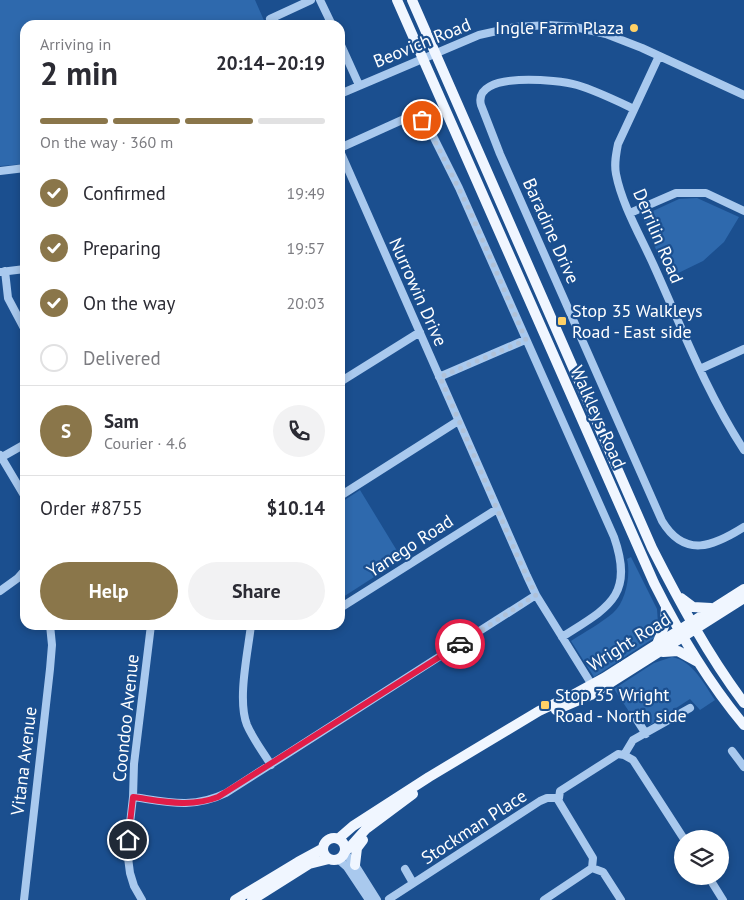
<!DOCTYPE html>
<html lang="en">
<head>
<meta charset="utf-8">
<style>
	body { margin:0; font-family:"PT Sans",sans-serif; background:#f2f2f3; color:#2b2b33; height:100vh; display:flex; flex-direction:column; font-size:19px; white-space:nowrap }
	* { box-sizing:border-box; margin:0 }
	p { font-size:16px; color:#7c7c81 }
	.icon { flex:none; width:28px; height:28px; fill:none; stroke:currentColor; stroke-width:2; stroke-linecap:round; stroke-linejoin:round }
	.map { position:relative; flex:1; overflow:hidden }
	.details { position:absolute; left:20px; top:20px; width:325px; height:610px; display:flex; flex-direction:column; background:#fff; border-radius:15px; box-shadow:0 2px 8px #0003 }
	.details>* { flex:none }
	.buttons { position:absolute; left:674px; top:830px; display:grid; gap:10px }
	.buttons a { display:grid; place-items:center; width:55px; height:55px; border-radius:50%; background:#fff; box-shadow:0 2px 8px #0003; font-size:25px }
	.pin { position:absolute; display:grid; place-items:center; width:42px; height:42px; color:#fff; margin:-21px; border:2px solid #fff; border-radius:50%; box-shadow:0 1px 5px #0007 }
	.courier { position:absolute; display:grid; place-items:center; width:50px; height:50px; margin:-25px; border:4px solid #e11d48; border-radius:50%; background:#fff; color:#222; box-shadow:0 1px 6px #0007 }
	.head em { font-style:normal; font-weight:800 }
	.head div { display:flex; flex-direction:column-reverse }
	.head { display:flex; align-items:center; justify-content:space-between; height:85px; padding:0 20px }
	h1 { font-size:32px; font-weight:800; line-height:38px }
	.bar { display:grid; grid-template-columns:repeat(4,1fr); gap:8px 5px; align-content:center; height:60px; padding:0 20px }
	.bar i { height:6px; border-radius:4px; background:#e1e1e2 }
	.bar .current { background:#8a764a }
	.bar p { grid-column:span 4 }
	.line { display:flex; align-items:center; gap:12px; padding:0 20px; border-top:1px solid #e1e1e2 }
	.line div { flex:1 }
	.round { display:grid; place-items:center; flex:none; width:52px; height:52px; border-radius:26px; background:#f2f2f3 }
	ol { padding:0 20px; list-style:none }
	li { display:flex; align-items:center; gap:15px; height:55px }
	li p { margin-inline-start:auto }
	li .icon { padding:5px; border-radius:50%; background:#8a764a; color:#fff; stroke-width:4 }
	li:last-child { color:#7c7c81 }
	li i { width:28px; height:28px; border:2px solid #e1e1e2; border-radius:50% }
	.action { display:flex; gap:10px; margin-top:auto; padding:10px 20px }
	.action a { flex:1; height:58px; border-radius:30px; background:#8a764a; color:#fff; font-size:20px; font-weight:800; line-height:58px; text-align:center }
	.action a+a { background:#f2f2f3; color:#2b2b33 }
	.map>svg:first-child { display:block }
	.green { fill:#2e69ad }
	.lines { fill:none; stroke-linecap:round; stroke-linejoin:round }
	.minor { stroke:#a9c9ee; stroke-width:8 }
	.major { stroke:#f0f6ff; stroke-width:10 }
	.done { stroke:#afc1d8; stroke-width:5; stroke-dasharray:0 9 }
	.route { stroke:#e11d48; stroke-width:6 }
	.poi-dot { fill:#ffd166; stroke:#1b4f8f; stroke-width:2 }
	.labels { text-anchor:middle; stroke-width:4.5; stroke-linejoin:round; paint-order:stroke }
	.poi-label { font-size:18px; fill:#fff; stroke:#1b4f8f; text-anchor:start }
	.street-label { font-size:18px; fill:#fff; stroke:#1b4f8f }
</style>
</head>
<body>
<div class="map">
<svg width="744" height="900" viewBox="0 0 744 900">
	<rect width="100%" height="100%" fill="#1b4f8f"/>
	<path class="green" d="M0,0H255L266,25H25V164L0,166Z
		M697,198L739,217L724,242L703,261L668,278L642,216L679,199Z
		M360,490L402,559L340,599V503Z
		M631,557L657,609L658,623L654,638L594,677L571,641C585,632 601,623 613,613C626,602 631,574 627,559Z
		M672,657C693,661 704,684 715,700L700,710L690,699L650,725L639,711L632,716L614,689L654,663Z"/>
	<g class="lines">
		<path class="minor" d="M320,0L332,25
			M270,19L311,0
			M340,43L359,85
			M659,56L618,144C616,154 614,164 616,174C622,205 641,237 654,266C682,328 706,392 744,450
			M340,94L479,35L515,27L549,25L575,27L606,34L642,48L744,95
			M634,109C615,100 597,91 577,85C559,80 472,70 481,105L500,154L662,521C685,559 714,546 744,527
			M340,148L402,120L409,118L422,120L432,134L459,188L614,537C635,597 607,608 562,637
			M340,151L527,576L536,595L592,685
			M0,171L25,168
			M630,213L676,193H706L744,211
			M5,271L8,298L25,330
			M0,272L25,269
			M700,369L744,349
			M439,377L525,340
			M340,382L420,332
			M0,455L25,497
			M2,457L25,444
			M340,496L458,421
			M0,591L18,578L25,570
			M340,608L497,509
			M251,625C248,652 237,700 247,725C253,739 263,752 271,765
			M637,720L646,734
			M732,751L744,767
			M624,755L633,760L684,839
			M133,797C168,802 193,809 226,793L536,595
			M559,798L558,800L593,858L592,868L603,872L621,900
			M344,852L355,865L377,900
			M338,859L347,867L369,900
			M405,869L413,883
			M708,876L723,900
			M389,899L540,801L547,798H559L560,791L618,754L624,755L633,740L690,708
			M24,900L50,669L52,645L50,625
			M142,900L134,886L130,873L127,850L133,797L134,764L151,625
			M544,900L592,868"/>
		<path class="major" d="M397,0L654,583C679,633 708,682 744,725
			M412,0L652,548C679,601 708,655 744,703
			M681,598L693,607L711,608
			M657,644L665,624L666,607
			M663,652L678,651L698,662
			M556,710L591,695L744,598
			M323 849a11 11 0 1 1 22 0a11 11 0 1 1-22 0Z
			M338,839L353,826L429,777L539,711L571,696L604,678L744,589
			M345,851L350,847L366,829L413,794
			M355,865L357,848L363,840
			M235,900L298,862L322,849
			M252,900L309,864L329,859"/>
	</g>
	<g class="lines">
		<path class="done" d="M422,120L428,127L469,209L526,340L440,377L520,562L536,595L460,644"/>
		<path class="route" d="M128,840L133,797C162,801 190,808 218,797L460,644"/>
	</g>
	<g class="poi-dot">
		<circle cx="634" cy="28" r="5"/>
		<rect x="557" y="316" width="10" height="10" rx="2.5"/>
		<rect x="540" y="700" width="10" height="10" rx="2.5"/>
	</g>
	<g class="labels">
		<g class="poi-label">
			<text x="624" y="34" text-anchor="end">Ingle Farm Plaza</text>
			<text x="572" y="317">Stop 35 Walkleys<tspan x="572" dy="21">Road - East side</tspan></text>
			<text x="555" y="701">Stop 35 Wright<tspan x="555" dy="21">Road - North side</tspan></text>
		</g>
		<g class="street-label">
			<text transform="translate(422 43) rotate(-22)" y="6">Beovich Road</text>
			<text transform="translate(551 231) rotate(66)" y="6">Baradine Drive</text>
			<text transform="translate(658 236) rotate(67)" y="6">Derrilin Road</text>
			<text transform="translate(418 292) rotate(66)" y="6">Nurrowin Drive</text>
			<text transform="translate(598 417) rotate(66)" y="6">Walkleys Road</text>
			<text transform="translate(410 546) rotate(-33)" y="6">Yanego Road</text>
			<text transform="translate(629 642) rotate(-32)" y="6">Wright Road</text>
			<text transform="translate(126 718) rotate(-84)" y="6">Coondoo Avenue</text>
			<text transform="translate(24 761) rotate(-83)" y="6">Vitana Avenue</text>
			<text transform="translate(474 827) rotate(-33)" y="6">Stockman Place</text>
		</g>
	</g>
</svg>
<div class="buttons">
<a><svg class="icon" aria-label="layers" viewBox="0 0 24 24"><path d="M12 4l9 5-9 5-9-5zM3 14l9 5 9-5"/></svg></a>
</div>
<div class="pin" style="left:422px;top:120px;background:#ea580c"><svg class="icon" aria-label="bag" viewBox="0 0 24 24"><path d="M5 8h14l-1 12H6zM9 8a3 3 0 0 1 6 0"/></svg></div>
<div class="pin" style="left:128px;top:840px;background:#1f2937"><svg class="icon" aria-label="home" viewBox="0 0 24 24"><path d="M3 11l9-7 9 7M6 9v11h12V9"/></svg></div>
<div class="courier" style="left:460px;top:644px"><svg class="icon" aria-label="car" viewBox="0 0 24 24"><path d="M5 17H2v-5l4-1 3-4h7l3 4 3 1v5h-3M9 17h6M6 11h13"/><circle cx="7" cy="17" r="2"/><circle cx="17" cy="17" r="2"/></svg></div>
<section class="details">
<div class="head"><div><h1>2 min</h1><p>Arriving in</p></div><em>20:14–20:19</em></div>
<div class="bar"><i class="current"></i><i class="current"></i><i class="current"></i><i></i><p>On the way · 360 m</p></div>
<ol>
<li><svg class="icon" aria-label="check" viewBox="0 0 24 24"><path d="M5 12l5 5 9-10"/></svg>Confirmed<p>19:49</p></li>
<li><svg class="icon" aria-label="check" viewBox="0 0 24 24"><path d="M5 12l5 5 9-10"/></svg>Preparing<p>19:57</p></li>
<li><svg class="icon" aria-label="check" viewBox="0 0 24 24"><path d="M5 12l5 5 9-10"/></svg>On the way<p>20:03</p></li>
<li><i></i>Delivered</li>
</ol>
<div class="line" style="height:90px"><b class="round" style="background:#8a764a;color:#fff">S</b><div><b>Sam</b><p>Courier · 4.6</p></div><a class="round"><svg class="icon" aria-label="phone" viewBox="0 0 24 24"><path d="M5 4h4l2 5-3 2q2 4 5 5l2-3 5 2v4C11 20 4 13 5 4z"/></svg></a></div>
<div class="line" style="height:65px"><div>Order #8755</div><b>$10.14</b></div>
<div class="action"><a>Help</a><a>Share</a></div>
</section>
</div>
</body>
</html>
